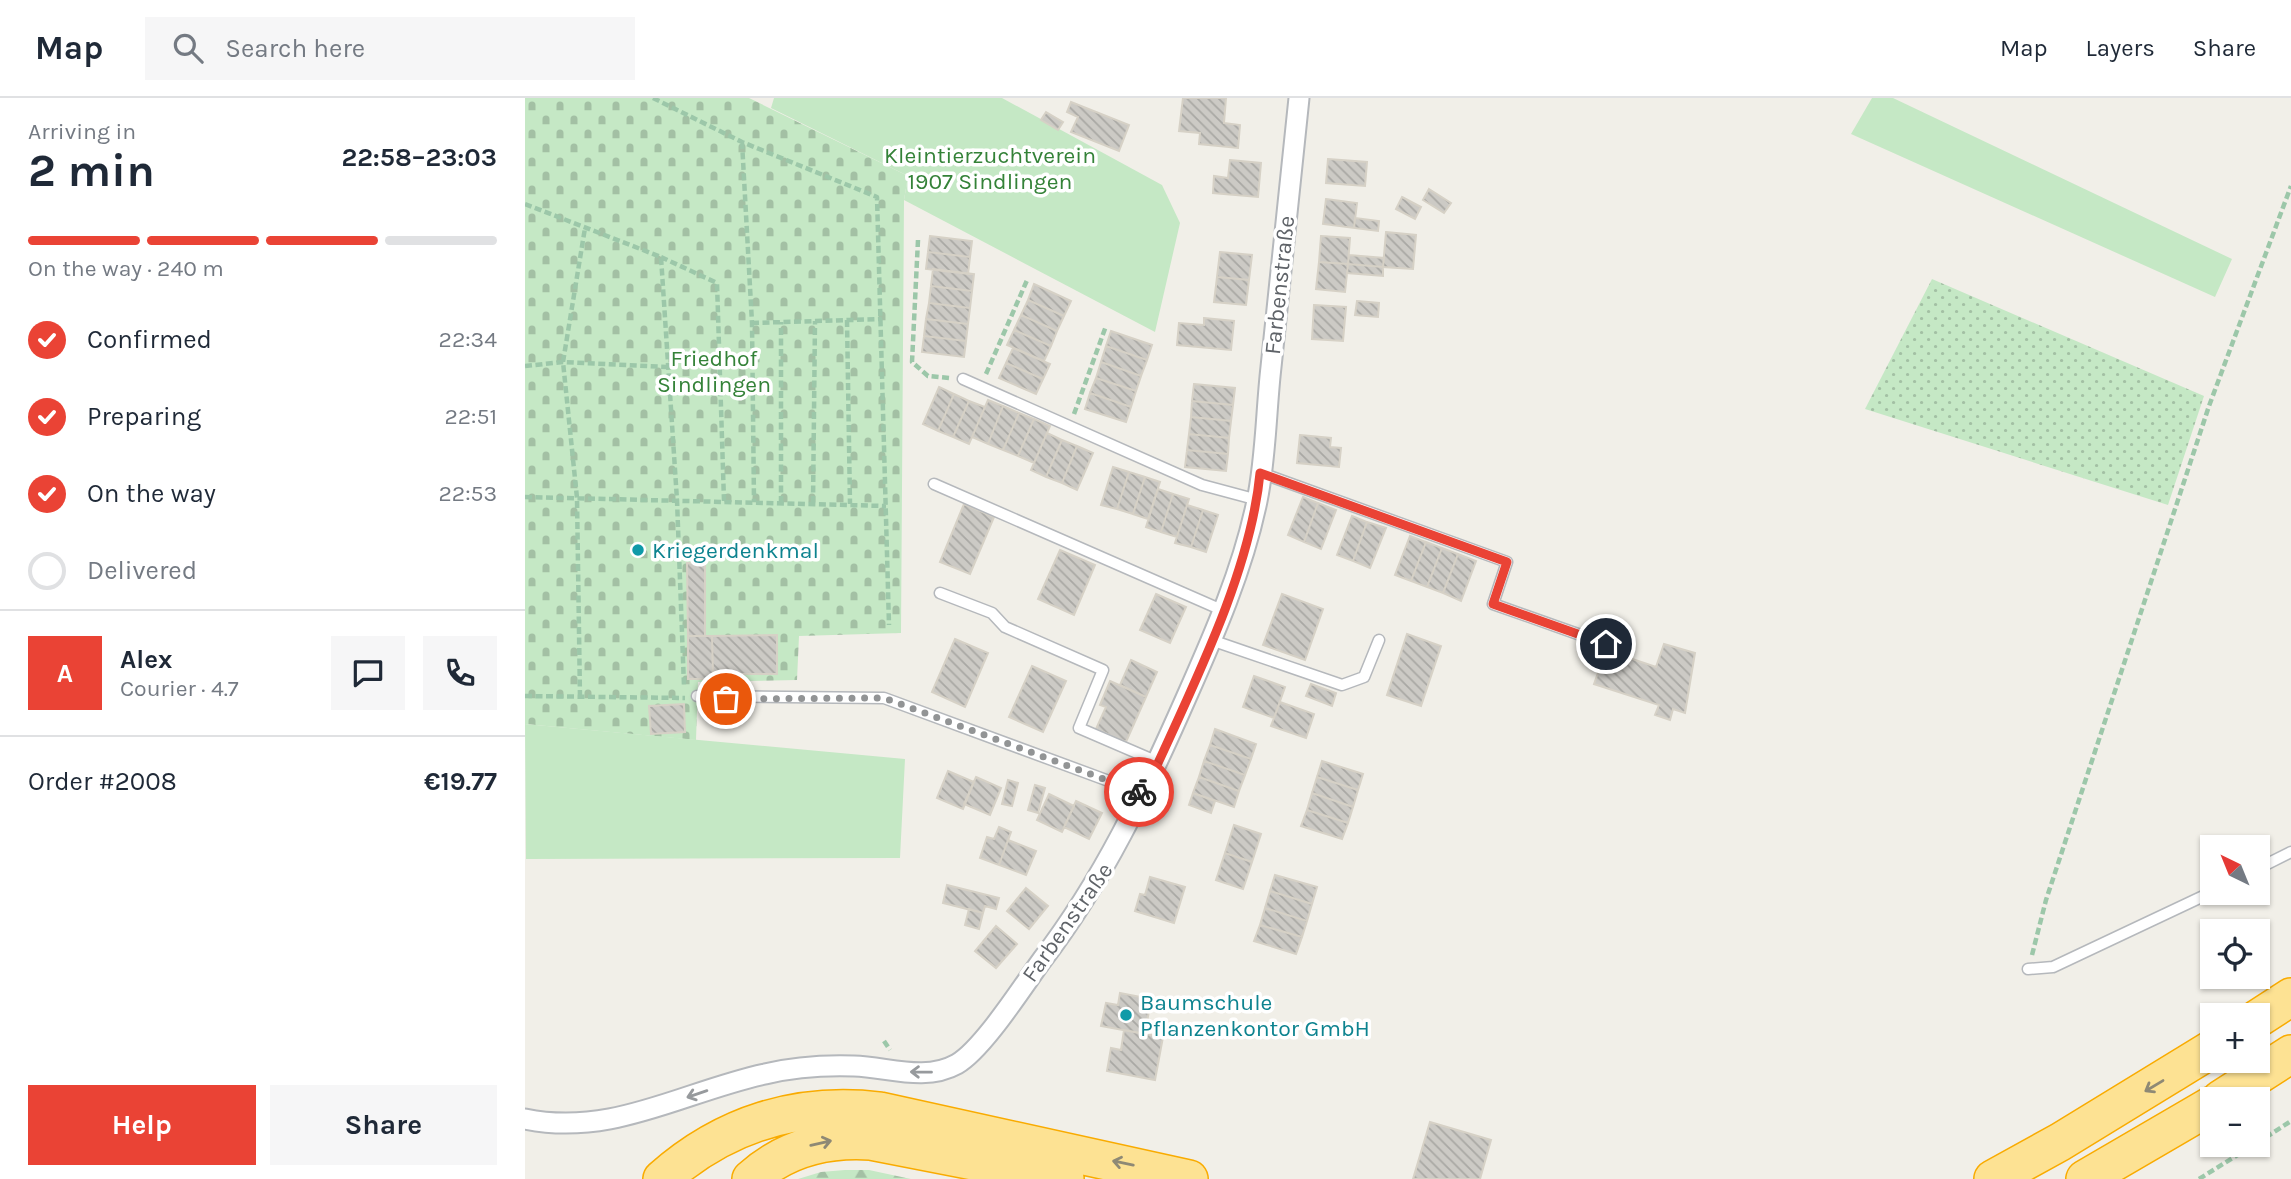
<!DOCTYPE html>
<html lang="en">
<head>
<meta charset="utf-8">
<style>
	body { margin:0; font-family:Karla,sans-serif; background:#f6f6f7; color:#1f2937; height:100vh; display:flex; flex-direction:column; font-size:26px; white-space:nowrap }
	* { box-sizing:border-box; margin:0 }
	p { font-size:23px; color:#747a83 }
	.icon { flex:none; width:38px; height:38px; fill:none; stroke:currentColor; stroke-width:2; stroke-linecap:round; stroke-linejoin:round }
	.map { position:relative; flex:1; overflow:hidden }
	.panel { display:flex; flex-direction:column; background:#fff; width:525px }
	.panel>* { flex:none }
	.needle { width:46px; rotate:317deg }
	.buttons { position:absolute; left:1675px; top:737px; display:grid; gap:14px }
	.buttons a { display:grid; place-items:center; width:70px; height:70px; border-radius:0px; background:#fff; box-shadow:0 2px 5px #0004; font-size:35px }
	.pin { position:absolute; display:grid; place-items:center; width:60px; height:60px; color:#fff; margin:-30px; border:4px solid #fff; border-radius:50%; box-shadow:0 2px 7px #0007 }
	.courier { position:absolute; display:grid; place-items:center; width:70px; height:70px; margin:-35px; border:5px solid #ea4335; border-radius:50%; background:#fff; color:#222; box-shadow:0 2px 9px #0007 }
	.head em { font-style:normal; font-weight:700 }
	.head div { display:flex; flex-direction:column-reverse }
	.head { display:flex; align-items:center; justify-content:space-between; height:119px; padding:0 28px }
	h1 { font-size:46px; font-weight:700; line-height:52px }
	.bar { display:grid; grid-template-columns:repeat(4,1fr); gap:10px 7px; align-content:center; height:84px; padding:0 28px }
	.bar i { height:9px; border-radius:5px; background:#e0e1e3 }
	.bar .on { background:#ea4335 }
	.bar p { grid-column:span 4 }
	.line { display:flex; align-items:center; gap:18px; padding:0 28px; border-top:2px solid #e0e1e3 }
	.line div { flex:1 }
	.round { display:grid; place-items:center; flex:none; width:74px; height:74px; border-radius:0px; background:#f6f6f7 }
	ol { padding:0 28px; list-style:none }
	li { display:flex; align-items:center; gap:21px; height:77px }
	li p { margin-inline-start:auto }
	li .icon { padding:7px; border-radius:50%; background:#ea4335; color:#fff; stroke-width:4 }
	li:last-child { color:#747a83 }
	li i { width:38px; height:38px; border:4px solid #e0e1e3; border-radius:50% }
	.button { display:flex; gap:14px; margin-top:auto; padding:14px 28px }
	.button a { flex:1; height:80px; border-radius:0px; background:#ea4335; color:#fff; font-size:28px; font-weight:700; line-height:80px; text-align:center }
	.button a+a { background:#f6f6f7; color:#1f2937 }
	header { display:flex; align-items:center; gap:42px; box-sizing:border-box; height:98px; padding:0 35px; background:#fff; border-bottom:2px solid #e0e1e3 }
	header strong { font-size:33px }
	nav { display:flex; gap:38px; margin-inline-start:auto; font-size:24px }
	.search { width:490px; height:63px; background:#f6f6f7; display:flex; align-items:center; gap:18px; box-sizing:border-box; padding:0 24px; border-radius:0px; color:#747a83; font-size:26px }
	main { display:flex; flex:1; min-height:0 }
	.map>svg:first-child { display:block }
	.grass { fill:url(#grass-dots) }
	.forest { fill:url(#forest-firs) }
	.cemetery { fill:url(#cemetery-stones) }
	.garden { fill:#c5e8c5 }
	.building { fill:url(#building-back-hatch); stroke:#d6d1c6; stroke-width:2 }
	.lines { fill:none; stroke-linecap:round; stroke-linejoin:round }
	.lane-casing { stroke:#b5b8bc; stroke-width:13 }
	.street-casing { stroke:#b5b8bc; stroke-width:23 }
	.highway-casing { stroke:#f9ab00; stroke-width:40 }
	.path { stroke:#9cc7a9; stroke-width:4.5; stroke-dasharray:7 3.5; stroke-linecap:butt }
	.lane { stroke:#fff; stroke-width:10 }
	.street { stroke:#fff; stroke-width:19 }
	.highway { stroke:#fde293; stroke-width:37 }
	.oneway { stroke:#979a9d }
	.oneway2 { stroke:#8e8975 }
	.done { stroke:#929495; stroke-width:7; stroke-dasharray:0 12.6 }
	.route { stroke:#ea4335; stroke-width:9 }
	.culture-dot { fill:#0f9aa8; stroke:#fff; stroke-width:2.5 }
	.labels { text-anchor:middle; stroke-width:7; stroke-linejoin:round; paint-order:stroke }
	.park-label { font-size:23px; fill:#348238; stroke:#fff }
	.street-label { font-size:23px; fill:#5f6368; stroke:#fff }
	.culture-label { font-size:23px; fill:#0d838f; stroke:#fff; text-anchor:start }
</style>
</head>
<body>
<header>
<strong>Map</strong>
<div class="search"><svg class="icon" aria-label="search" viewBox="0 0 24 24"><circle cx="10" cy="10" r="6"/><path d="M15 15l6 6"/></svg>Search here</div>
<nav><a>Map</a><a>Layers</a><a>Share</a></nav>
</header>
<main>
<section class="panel">
<div class="head"><div><h1>2 min</h1><p>Arriving in</p></div><em>22:58–23:03</em></div>
<div class="bar"><i class="on"></i><i class="on"></i><i class="on"></i><i></i><p>On the way · 240 m</p></div>
<ol>
<li><svg class="icon" aria-label="check" viewBox="0 0 24 24"><path d="M5 12l5 5 9-10"/></svg>Confirmed<p>22:34</p></li>
<li><svg class="icon" aria-label="check" viewBox="0 0 24 24"><path d="M5 12l5 5 9-10"/></svg>Preparing<p>22:51</p></li>
<li><svg class="icon" aria-label="check" viewBox="0 0 24 24"><path d="M5 12l5 5 9-10"/></svg>On the way<p>22:53</p></li>
<li><i></i>Delivered</li>
</ol>
<div class="line" style="height:126px"><b class="round" style="background:#ea4335;color:#fff">A</b><div><b>Alex</b><p>Courier · 4.7</p></div><a class="round"><svg class="icon" aria-label="chat" viewBox="0 0 24 24"><path d="M4 5h16v11H9l-5 4z"/></svg></a><a class="round"><svg class="icon" aria-label="phone" viewBox="0 0 24 24"><path d="M5 4h4l2 5-3 2q2 4 5 5l2-3 5 2v4C11 20 4 13 5 4z"/></svg></a></div>
<div class="line" style="height:91px"><div>Order #2008</div><b>€19.77</b></div>
<div class="button"><a>Help</a><a>Share</a></div>
</section>
<div class="map">
<svg width="1766" height="1081" viewBox="0 0 1766 1081">
	<defs>
		<pattern id="grass-dots" width="8" height="8" patternUnits="userSpaceOnUse" patternTransform="scale(1.75)"><rect width="8" height="8" fill="#c5e8c5"/><path d="M2 2h.1M6 6h.1" fill="none" stroke="#a3c0a4" stroke-width="1.8" stroke-linecap="round"/></pattern>
		<pattern id="forest-firs" width="22" height="20" patternUnits="userSpaceOnUse" patternTransform="scale(1.75)"><rect width="22" height="20" fill="#c5e8c5"/><path d="M5 1l3.5 6h-7zM16 11l3.5 6h-7z" fill="#a3c0a4"/></pattern>
		<pattern id="cemetery-stones" width="16" height="16" patternUnits="userSpaceOnUse" patternTransform="scale(1.75)"><rect width="16" height="16" fill="#c5e8c5"/><path d="M2 7V4a2 2 0 0 1 4 0v3zM10 15v-3a2 2 0 0 1 4 0v3z" fill="#a3c0a4"/></pattern>
		<pattern id="building-back-hatch" width="6" height="6" patternUnits="userSpaceOnUse" patternTransform="scale(1.75)"><rect width="6" height="6" fill="#cccac5"/><path d="M-1 5l2 2M0 0l6 6M5-1l2 2" fill="none" stroke="#a9a8a4"/></pattern>
	</defs>
	<rect width="100%" height="100%" fill="#f1efe8"/>
	<path class="grass" d="M1407,181L1679,298L1643,407L1340,311Z"/>
	<path class="forest" d="M320,1072H344L386,1081H273L296,1074Z"/>
	<path class="cemetery" d="M0,0H224L383,78L379,102L376,535L274,538L272,582L173,584L171,642L0,626Z"/>
	<path class="garden" d="M249,0H477L637,87L655,125L630,234L379,102L383,78L246,10Z
		M1347,0H1368L1707,161L1690,199L1326,36Z
		M0,626L380,661L375,760L1,761Z"/>
	<path class="building" d="M658,0H701L699,25L715,27L713,50L674,46L675,35L654,33Z
		M546,4L604,27L594,53L546,34L553,19L542,14Z
		M521,14L538,24L533,32L516,22Z
		M803,61L842,64L840,88L801,85Z
		M705,62L736,65L733,99L688,95L689,78L703,80Z
		M904,91L926,105L919,115L898,102Z
		M877,99L896,109L890,121L871,111Z
		M801,101L832,105L829,130L798,126Z
		M830,120L854,123L853,133L829,130Z
		M861,134L891,137L888,171L858,169Z
		M405,138L447,143L445,159L403,154Z
		M796,138L825,140L823,166L794,164Z
		M403,154L445,159L443,176L401,171Z
		M695,154L727,157L724,182L692,179Z
		M824,157L859,160L858,169L823,166Z
		M794,164L823,166L820,194L791,191Z
		M823,166L858,169V178L822,175Z
		M408,171L449,176L447,193L406,188Z
		M692,179L724,182L721,207L689,204Z
		M509,186L546,203L539,218L503,202Z
		M406,188L447,193L445,210L404,205Z
		M503,202L539,218L532,233L496,217Z
		M832,203L854,205L853,219L830,217Z
		M404,205L445,210L443,226L401,221Z
		M789,207L821,209L818,243L787,241Z
		M496,217L532,233L526,248L489,232Z
		M679,220L709,223L706,252L652,247L654,225L679,227Z
		M401,221L443,226L441,243L399,238Z
		M489,232L526,248L519,263L482,247Z
		M586,233L627,247L622,262L581,248Z
		M399,238L441,243L439,259L397,254Z
		M581,248L622,262L616,278L576,264Z
		M488,250L525,266L518,281L481,265Z
		M576,264L616,278L611,293L571,280Z
		M481,265L518,281L511,296L474,280Z
		M571,280L611,293L606,309L565,295Z
		M669,286L710,290L708,307L667,303Z
		M414,289L429,296L413,333L398,326Z
		M565,295L606,309L601,324L560,311Z
		M429,296L444,303L428,339L413,333Z
		M463,302L478,308L463,346L447,339Z
		M444,303L460,309L444,346L428,339Z
		M667,303L708,307L706,323L666,319Z
		M478,308L494,315L478,352L463,346Z
		M494,315L509,321L493,358L478,352Z
		M666,319L706,323L704,340L664,336Z
		M509,321L525,328L509,365L493,358Z
		M522,335L537,342L521,379L506,372Z
		M664,336L704,340L703,356L662,352Z
		M775,337L806,340L805,349L816,350L814,369L772,365Z
		M537,342L552,348L537,385L521,379Z
		M552,348L568,355L552,392L537,385Z
		M662,352L703,356L701,373L660,369Z
		M588,369L604,374L592,411L576,407Z
		M604,374L620,379L608,416L592,411Z
		M620,379L635,384L623,421L608,416Z
		M633,391L648,396L636,434L621,429Z
		M648,396L664,401L652,439L636,434Z
		M778,399L793,405L779,444L763,437Z
		M793,405L811,412L796,451L779,444Z
		M439,406L469,419L445,476L415,464Z
		M662,407L678,412L666,449L650,445Z
		M678,412L693,417L681,454L666,449Z
		M827,418L842,424L828,463L812,457Z
		M842,424L861,430L845,470L828,463Z
		M885,438L901,444L886,483L870,477Z
		M901,444L917,450L902,489L886,483Z
		M917,450L933,456L918,495L902,489Z
		M535,452L570,467L549,517L513,501Z
		M933,456L951,463L936,503L918,495Z
		M162,465H180V538H163Z
		M631,496L661,509L645,545L615,532Z
		M757,496L798,511L780,562L738,547Z
		M882,536L916,548L896,608L862,597Z
		M252,537V576H188L187,538Z
		M163,538H187L188,581H163Z
		M430,541L463,555L440,609L407,594Z
		M1139,546L1170,555L1160,615L1148,611L1145,622L1130,617L1134,607L1069,586L1081,552L1131,569Z
		M606,562L632,574L621,599L595,587Z
		M507,568L541,583L518,634L484,619Z
		M729,578L760,589L749,620L718,609Z
		M585,583L621,599L601,644L571,631L581,609L575,607Z
		M786,586L811,595L807,608L781,598Z
		M755,604L789,616L781,640L746,628Z
		M159,606L160,634L126,636L124,608Z
		M690,631L731,646L726,661L685,647Z
		M685,647L726,661L720,677L679,663Z
		M679,663L720,677L714,693L674,679Z
		M797,663L838,676L833,692L792,679Z
		M423,673L449,684L438,711L412,700Z
		M451,679L476,690L465,717L439,706Z
		M674,679L714,693L709,709L668,695Z
		M792,679L833,692L828,709L787,695Z
		M483,682L493,685L487,708L477,706Z
		M510,687L520,690L513,715L503,712Z
		M668,695L690,703L686,715L664,707Z
		M787,695L828,709L823,725L782,712Z
		M524,696L549,708L537,734L512,722Z
		M551,703L577,715L564,741L539,729Z
		M782,712L823,725L817,741L776,728Z
		M709,727L736,736L727,764L700,755Z
		M474,729L486,734L474,767L455,760L462,739L469,741Z
		M483,742L511,753L501,777L474,767Z
		M700,755L727,764L718,791L691,782Z
		M750,777L792,789L787,806L745,793Z
		M625,779L660,789L649,825L610,813L615,796L620,797Z
		M422,787L474,800L471,811L460,808L458,815L418,805Z
		M501,790L523,808L504,831L482,813Z
		M745,793L787,806L782,823L740,810Z
		M740,810L782,823L777,839L735,827Z
		M444,811L458,815L454,831L440,827Z
		M735,827L777,839L771,856L729,843Z
		M471,828L492,846L471,870L450,853Z
		M595,895L626,901L620,936L576,928L581,905L593,907Z
		M599,932L638,939L630,982L582,973L586,950L596,952Z
		M905,1024L966,1042L955,1081H888Z"/>
	<g class="lines">
		<g class="lane-casing">
			<path id="lane" d="M438,281L677,387L733,402
				M736,375L982,464L968,506L1081,546
				M409,386L697,512
				M415,495L467,515L480,529L578,572L554,630L633,664
				M686,542L817,587L839,579L854,542
				M172,598L359,600L619,696
				M1732,771L1766,754
				M1503,871L1528,869L1687,794"/>
		</g>
		<g class="street-casing">
			<path id="street" d="M0,1021C87,1039 157,994 240,976C269,969 299,967 329,968C363,969 400,984 432,966C458,951 498,888 517,862C579,781 620,693 661,600C689,537 718,471 732,403C741,360 741,313 746,269C755,179 764,89 774,0"/>
		</g>
		<g class="highway-casing">
			<path id="highway" d="M1732,921L1766,899
				M1696,1001L1766,956
				M137,1081C199,1026 273,1003 355,1013L664,1081
				M226,1081C260,1050 302,1040 346,1043L540,1081
				M1468,1081L1535,1044L1687,951
				M1560,1081L1687,1007"/>
		</g>
		<path class="path" d="M128,0L217,44L352,99L364,527
			M217,44L227,225L229,404
			M0,106L136,159L152,402L159,588
			M393,142L387,264L403,278L424,280
			M136,159L192,185L199,403
			M322,222L325,406
			M227,225L357,221
			M0,268L38,264L142,269
			M461,276L503,180
			M549,316L581,228
			M0,399L361,408
			M256,405V224
			M288,405L290,223
			M0,598L160,600
			M55,599L52,400L38,264L60,130
			M1507,857L1521,802L1684,308L1766,88
			M359,943L365,952
			M1732,1045L1766,1023
			M1674,1081L1730,1046"/>
		<use href="#lane" class="lane"/>
		<use href="#street" class="street"/>
		<use href="#highway" class="highway"/>
	</g>
	<defs><path id="oneway-shaft" d="M-6 0H5M1.5-3L5.5 0L1.5 3" fill="none" stroke-width="1.6" stroke-linecap="round" stroke-linejoin="round" transform="scale(1.75)"/></defs>
	<g class="oneway">
		<use href="#oneway-shaft" transform="translate(396 974) rotate(-179)"/>
		<use href="#oneway-shaft" transform="translate(172 996) rotate(161)"/>
	</g>
	<g class="oneway2">
		<use href="#oneway-shaft" transform="translate(1629 988) rotate(149)"/>
		<use href="#oneway-shaft" transform="translate(296 1045) rotate(-13)"/>
		<use href="#oneway-shaft" transform="translate(598 1065) rotate(-168)"/>
	</g>
	<g class="lines">
		<path class="done" d="M201,601L359,600L614,694"/>
		<path class="route" d="M614,694L619,696C662,599 725,480 735,375L982,464L968,506L1081,546"/>
	</g>
	<g class="culture-dot">
		<circle cx="113" cy="452" r="7"/>
		<circle cx="601" cy="917" r="7"/>
	</g>
	<g class="labels">
		<g class="park-label">
			<text x="465" y="65">Kleintierzuchtverein<tspan x="465" dy="26">1907 Sindlingen</tspan></text>
			<text x="189" y="268">Friedhof<tspan x="189" dy="26">Sindlingen</tspan></text>
		</g>
		<g class="street-label">
			<text transform="translate(754 187) rotate(-84)" y="8">Farbenstraße</text>
			<text transform="translate(542 824) rotate(-55)" y="8">Farbenstraße</text>
		</g>
		<g class="culture-label">
			<text x="127" y="460">Kriegerdenkmal</text>
			<text x="615" y="912">Baumschule<tspan x="615" dy="26">Pflanzenkontor GmbH</tspan></text>
		</g>
	</g>
</svg>
<div class="buttons">
<a><svg class="needle" viewBox="-14 -14 28 28"><path d="M0-13l5 13h-10z" fill="#e53935"/><path d="M0 13l5-13h-10z" fill="#747a83"/></svg></a>
<a><svg class="icon" aria-label="locate" viewBox="0 0 24 24"><circle cx="12" cy="12" r="6"/><path d="M12 2v4M12 18v4M2 12h4M18 12h4"/></svg></a>
<a>+</a>
<a>−</a>
</div>
<div class="pin" style="left:201px;top:601px;background:#ea580c"><svg class="icon" aria-label="bag" viewBox="0 0 24 24"><path d="M5 8h14l-1 12H6zM9 8a3 3 0 0 1 6 0"/></svg></div>
<div class="pin" style="left:1081px;top:546px;background:#1f2937"><svg class="icon" aria-label="home" viewBox="0 0 24 24"><path d="M3 11l9-7 9 7M6 9v11h12V9"/></svg></div>
<div class="courier" style="left:614px;top:694px"><svg class="icon" aria-label="bike" viewBox="0 0 24 24"><circle cx="6" cy="16" r="4"/><circle cx="18" cy="16" r="4"/><path d="M6 16l4-8h5l3 8M10 8l3 8H6M13 5h3"/></svg></div>
</div>
</main>
</body>
</html>
